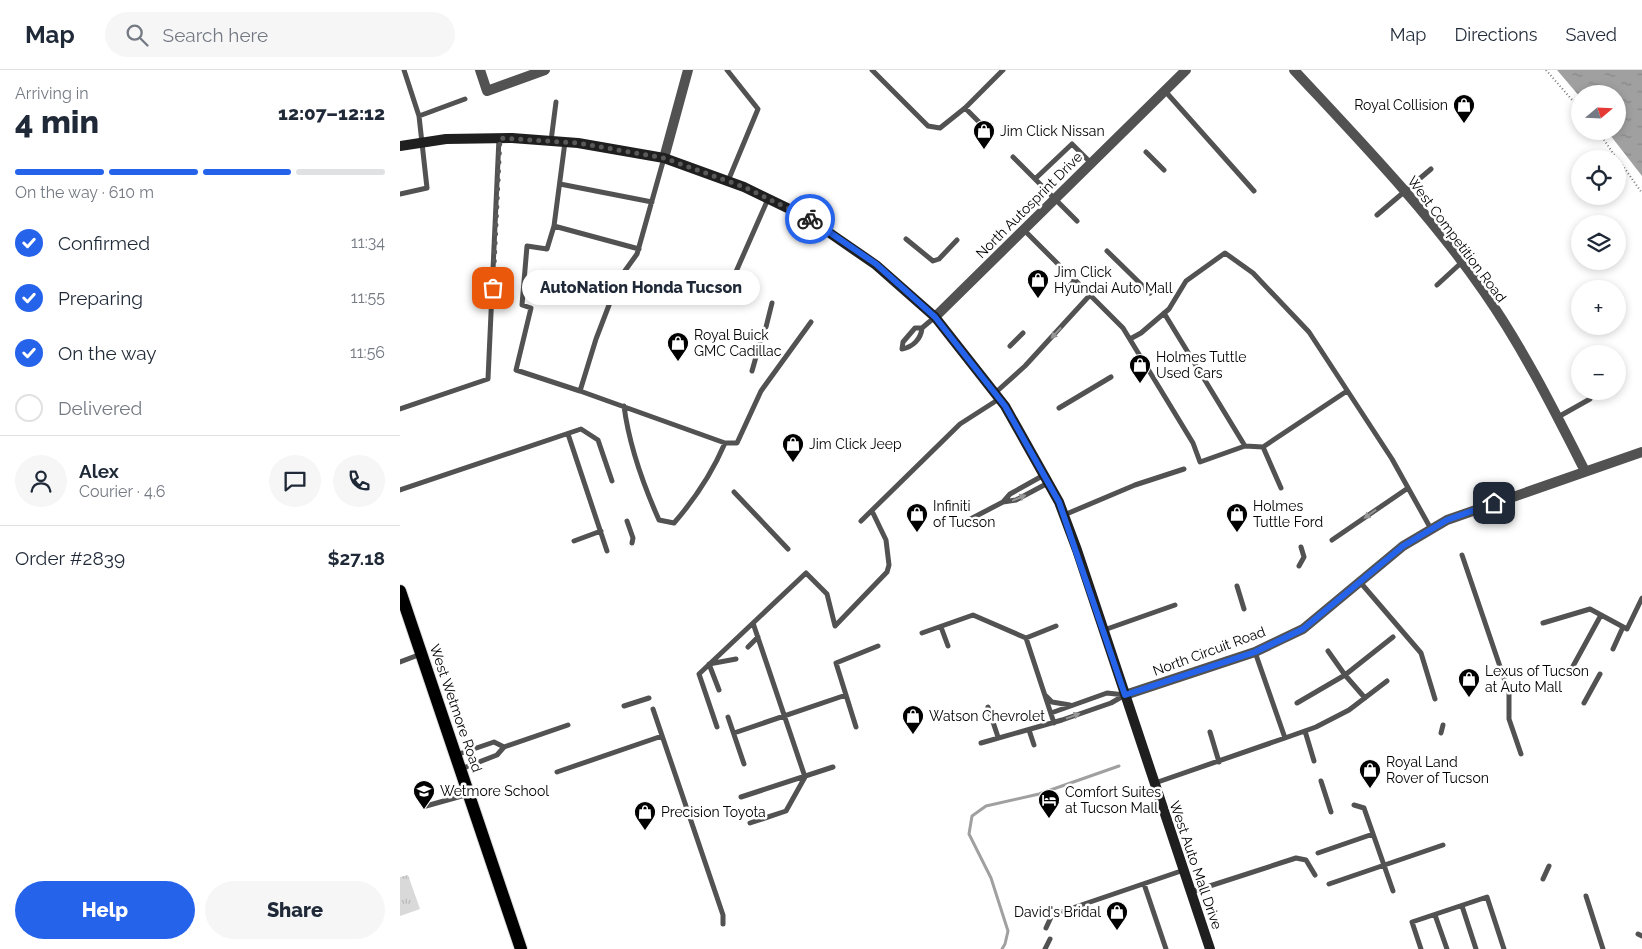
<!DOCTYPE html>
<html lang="en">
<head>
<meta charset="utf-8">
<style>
	body { margin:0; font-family:Raleway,sans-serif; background:#f6f6f7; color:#1f2937; height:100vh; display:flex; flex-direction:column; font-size:19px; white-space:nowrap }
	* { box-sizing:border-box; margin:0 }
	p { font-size:16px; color:#747a83 }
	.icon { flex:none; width:28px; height:28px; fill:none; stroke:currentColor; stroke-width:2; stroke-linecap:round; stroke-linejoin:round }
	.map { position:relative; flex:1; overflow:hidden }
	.side { display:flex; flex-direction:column; background:#fff; width:400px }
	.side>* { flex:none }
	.needle { width:32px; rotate:71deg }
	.fabs { position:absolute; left:1171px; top:15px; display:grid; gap:10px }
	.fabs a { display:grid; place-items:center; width:55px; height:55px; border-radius:50%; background:#fff; box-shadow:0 2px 8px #0003; font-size:25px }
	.pin { position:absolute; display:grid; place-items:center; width:42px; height:42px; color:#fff; margin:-21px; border-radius:10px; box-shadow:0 2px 8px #0006 }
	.courier { position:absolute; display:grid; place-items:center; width:50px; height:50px; margin:-25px; border:4px solid #2563eb; border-radius:50%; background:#fff; color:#222; box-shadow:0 1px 6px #0007 }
	.bubble { position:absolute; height:35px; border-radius:18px; background:#fff; box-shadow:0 2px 8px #0003; font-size:16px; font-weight:800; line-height:35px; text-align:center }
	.head em { font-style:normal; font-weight:800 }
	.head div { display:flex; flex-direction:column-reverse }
	.head { display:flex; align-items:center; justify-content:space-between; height:85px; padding:0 15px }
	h1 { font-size:32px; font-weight:800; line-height:38px }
	.bar { display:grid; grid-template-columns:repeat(4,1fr); gap:8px 5px; align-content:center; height:60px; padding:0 15px }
	.bar i { height:6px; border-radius:4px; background:#e0e1e3 }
	.bar .current { background:#2563eb }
	.bar p { grid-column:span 4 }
	.line { display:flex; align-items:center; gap:12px; padding:0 15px; border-top:1px solid #e0e1e3 }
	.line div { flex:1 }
	.round { display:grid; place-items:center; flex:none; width:52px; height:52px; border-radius:26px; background:#f6f6f7 }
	ol { padding:0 15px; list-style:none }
	li { display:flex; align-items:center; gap:15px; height:55px }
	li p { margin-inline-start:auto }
	li .icon { padding:5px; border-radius:50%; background:#2563eb; color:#fff; stroke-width:4 }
	li:last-child { color:#747a83 }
	li i { width:28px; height:28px; border:2px solid #e0e1e3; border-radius:50% }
	.primary-button { display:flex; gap:10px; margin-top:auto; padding:10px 15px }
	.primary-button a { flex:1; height:58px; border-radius:30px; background:#2563eb; color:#fff; font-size:20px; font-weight:800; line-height:58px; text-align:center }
	.primary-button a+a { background:#f6f6f7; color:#1f2937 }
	header { display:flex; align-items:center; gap:30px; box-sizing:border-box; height:70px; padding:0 25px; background:#fff; border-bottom:1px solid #e0e1e3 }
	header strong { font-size:24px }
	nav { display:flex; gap:28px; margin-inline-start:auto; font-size:18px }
	.search { width:350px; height:45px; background:#f6f6f7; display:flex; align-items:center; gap:12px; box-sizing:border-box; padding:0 18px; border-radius:28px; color:#747a83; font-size:19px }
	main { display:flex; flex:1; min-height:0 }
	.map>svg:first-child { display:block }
	.grass { fill:url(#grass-tufts) }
	.water { fill:url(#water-ripples) }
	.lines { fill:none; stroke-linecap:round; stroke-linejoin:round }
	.stream { stroke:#a0a0a0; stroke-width:3 }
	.primary-casing { stroke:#dbdbdb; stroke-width:14 }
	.path { stroke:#747474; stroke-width:2; stroke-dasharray:1 2.5; stroke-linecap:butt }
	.lane { stroke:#525252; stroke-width:5 }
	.street { stroke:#525252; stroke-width:10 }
	.secondary { stroke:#1f1f1f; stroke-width:10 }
	.primary { stroke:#000; stroke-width:12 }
	.oneway { fill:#979797 }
	.done { stroke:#595959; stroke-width:5; stroke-dasharray:0 9 }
	.route { stroke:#2563eb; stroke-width:6 }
	.labels { text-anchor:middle; stroke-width:5; stroke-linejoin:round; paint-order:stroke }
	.poi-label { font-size:14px; fill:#000; stroke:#fff; text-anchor:start }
	.street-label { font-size:14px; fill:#000; stroke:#fff }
</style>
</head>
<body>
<header>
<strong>Map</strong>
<div class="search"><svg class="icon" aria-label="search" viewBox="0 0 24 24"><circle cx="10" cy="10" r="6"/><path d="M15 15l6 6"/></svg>Search here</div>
<nav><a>Map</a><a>Directions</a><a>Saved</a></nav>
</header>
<main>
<section class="side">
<div class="head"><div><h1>4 min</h1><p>Arriving in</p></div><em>12:07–12:12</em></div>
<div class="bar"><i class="current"></i><i class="current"></i><i class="current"></i><i></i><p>On the way · 610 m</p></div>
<ol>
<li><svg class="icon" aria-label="check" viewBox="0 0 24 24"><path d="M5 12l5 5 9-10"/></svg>Confirmed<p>11:34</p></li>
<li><svg class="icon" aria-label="check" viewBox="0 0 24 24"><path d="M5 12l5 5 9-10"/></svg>Preparing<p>11:55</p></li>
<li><svg class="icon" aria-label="check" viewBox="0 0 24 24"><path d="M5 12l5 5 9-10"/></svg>On the way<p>11:56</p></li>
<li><i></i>Delivered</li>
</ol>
<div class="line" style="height:90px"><a class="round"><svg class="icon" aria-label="person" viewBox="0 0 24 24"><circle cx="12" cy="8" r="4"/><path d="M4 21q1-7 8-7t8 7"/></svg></a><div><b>Alex</b><p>Courier · 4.6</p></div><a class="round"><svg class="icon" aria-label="chat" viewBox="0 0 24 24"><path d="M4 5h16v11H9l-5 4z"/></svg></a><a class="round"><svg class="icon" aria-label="phone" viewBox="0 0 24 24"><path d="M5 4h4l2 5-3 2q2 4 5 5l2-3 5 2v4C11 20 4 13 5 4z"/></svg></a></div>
<div class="line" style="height:65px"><div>Order #2839</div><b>$27.18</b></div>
<div class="primary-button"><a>Help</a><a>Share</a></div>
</section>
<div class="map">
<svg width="1242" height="879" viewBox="0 0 1242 879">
	<defs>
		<pattern id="grass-tufts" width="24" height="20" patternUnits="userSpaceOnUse" patternTransform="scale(1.25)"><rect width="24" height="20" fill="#d9d9d9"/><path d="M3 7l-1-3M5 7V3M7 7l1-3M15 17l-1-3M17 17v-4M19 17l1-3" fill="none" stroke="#b8b8b8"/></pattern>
		<pattern id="water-ripples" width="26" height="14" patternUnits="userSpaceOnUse" patternTransform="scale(1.25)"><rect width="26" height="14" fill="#a0a0a0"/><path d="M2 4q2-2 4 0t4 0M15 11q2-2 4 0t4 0" fill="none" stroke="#888"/></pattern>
	</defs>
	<rect width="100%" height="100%" fill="#fff"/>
	<path class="grass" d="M8,805L20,839L0,846V807Z"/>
	<path class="water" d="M1157,0H1242V106L1207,61H1218V24H1180V27Z"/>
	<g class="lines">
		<path class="stream" d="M602,879L605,874L608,861L591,808L569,764L572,746L586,736L639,724L719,696"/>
		<g class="primary-casing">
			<path id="primary" d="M0,521L121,879"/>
		</g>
		<path class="path" d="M1146,0L1180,39
			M1198,61L1217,89
			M1218,89L1242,123"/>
		<path class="lane" d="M327,0L358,39L328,111
			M472,0L528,56L540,58L565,38L603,0
			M765,21L854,121
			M565,38L590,63
			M19,46L65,29
			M151,71L156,32
			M165,72L154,156L239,179
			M746,82L764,100
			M613,87L677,151
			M264,88L237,184L219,209L196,269L180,321L325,373H337L361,321L411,252
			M635,109L672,74L691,93
			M160,114L252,132
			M0,124L27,118L19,46L4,0
			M977,145L1031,99
			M154,156L147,179L127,176L122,235L131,238L116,300L180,321
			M624,160L659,195
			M506,169L533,191L539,189L557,170
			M707,181L750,223
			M331,213L368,129
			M1037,215L1061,193
			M668,218L675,210
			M690,225L723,258L793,373L800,392L845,376
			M764,243L845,376L863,377L947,321
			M366,257L372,233
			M515,258H522C521,269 513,277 502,279L503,272Z
			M522,258L535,247
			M730,269L741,263L769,239L786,211L825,183L853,203L909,262L992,389L1031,459
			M610,276L623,263
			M352,301L362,266
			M595,323L625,296L690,225L666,201
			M224,336C229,375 243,414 259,450L274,453C294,430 313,401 325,373
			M659,338L711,307
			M0,339L88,309L99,68
			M1158,347L1190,329
			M168,364L207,481
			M863,377L881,418
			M644,405L610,424L603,432L616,430L648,413
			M0,420L181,359L198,370L212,411
			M334,422L388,479
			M664,445L735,415L784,399
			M227,451L233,468L232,473
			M461,451L560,354L599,329
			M557,456L603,432
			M932,470L1008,418
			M174,471L201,461
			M1062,485L1109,623V649L1121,684
			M899,496L904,487L901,477
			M960,512L1021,583L1035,629
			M837,516L844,539
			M1143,553L1190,539L1227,559L1242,528
			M541,557L548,576
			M704,560L775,535
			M522,563L573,545L626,568L656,556
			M626,568L654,653
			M348,577L358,567
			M1213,579L1223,557
			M0,592L21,584
			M1172,598L1201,545
			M319,620L309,594L336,589
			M646,626L652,632L670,635
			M965,628L945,605L993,567
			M897,633L945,605L928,581
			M1184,633L1200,604
			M224,636L249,628
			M588,637L598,667
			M253,639L323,845V854
			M651,643L707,623L725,625
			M328,647L344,694
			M317,657L299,604L406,503L427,524L435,556L487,502L489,495L486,470L472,441
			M456,657L436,593L478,576
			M629,660L634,675
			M905,661L914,691
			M810,662L819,692
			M334,663L446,625
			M1041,663L1043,655
			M885,668L916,657L949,640L987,611
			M581,673L662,650L711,633L725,625
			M104,677L168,655
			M56,685L94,672L104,677L97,685L61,699
			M157,702L262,666
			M921,711L931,742
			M755,713L885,668L855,582
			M341,727L433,697
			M954,735L964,738L993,821
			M26,736L69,724
			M350,753L386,741L405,707L353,553
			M918,783L973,764
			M1143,809L1149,796
			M744,814L766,879
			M929,814L1043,775
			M791,822L896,788L906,790L915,805
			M1186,826L1203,879
			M1062,836L1076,879
			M1035,845L1047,879
			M646,858L652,845L784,800
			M1238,864L1242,866
			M645,879L650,869
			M1021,879L1012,852L1087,827L1104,879"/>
		<path class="street" d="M80,0L87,21L145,0
			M894,0C960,71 1029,142 1084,222C1123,278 1154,340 1185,401
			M264,88L288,0
			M535,247L786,0
			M725,625L855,582L903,559L1003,476L1047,450L1242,382"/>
		<path class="secondary" d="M0,76L46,69L112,68L178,73L264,88L344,117L408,148L476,195L535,247L605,336L659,432L677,480L810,879"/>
		<use href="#primary" class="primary"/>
	</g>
	<defs><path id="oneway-solid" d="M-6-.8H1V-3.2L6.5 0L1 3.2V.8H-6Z" transform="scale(1.25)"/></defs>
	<g class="oneway">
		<use href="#oneway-solid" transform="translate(656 263) rotate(133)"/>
		<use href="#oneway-solid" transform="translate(619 428) rotate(-23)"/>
		<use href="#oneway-solid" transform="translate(970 444) rotate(145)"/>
		<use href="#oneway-solid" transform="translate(673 646) rotate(-20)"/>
	</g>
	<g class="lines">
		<path class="done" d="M93,218L100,68L178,73L264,88L344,117L410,149"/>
		<path class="route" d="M410,149L476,194L535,247L605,336L659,432L725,625L855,582L903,559L1003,476L1047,450L1094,433"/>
	</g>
	<defs>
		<g id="shop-pin" transform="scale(1.125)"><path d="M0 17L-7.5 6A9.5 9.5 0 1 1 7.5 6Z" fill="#000" stroke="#fff"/><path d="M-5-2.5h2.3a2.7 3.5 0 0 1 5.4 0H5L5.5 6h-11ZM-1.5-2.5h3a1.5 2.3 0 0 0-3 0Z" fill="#fff"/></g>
		<g id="school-pin" transform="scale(1.125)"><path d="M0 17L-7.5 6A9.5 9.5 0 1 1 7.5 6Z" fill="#000" stroke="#fff"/><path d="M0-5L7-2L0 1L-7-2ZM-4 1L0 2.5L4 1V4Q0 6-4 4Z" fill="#fff"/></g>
		<g id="hotel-pin" transform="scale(1.125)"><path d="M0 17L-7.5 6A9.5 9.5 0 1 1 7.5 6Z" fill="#000" stroke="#fff"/><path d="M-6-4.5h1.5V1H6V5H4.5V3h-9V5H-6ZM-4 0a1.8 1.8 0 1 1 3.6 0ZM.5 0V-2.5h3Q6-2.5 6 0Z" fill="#fff"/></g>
	</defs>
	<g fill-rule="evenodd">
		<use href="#shop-pin" x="1064" y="35"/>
		<use href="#shop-pin" x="584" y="61"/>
		<use href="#shop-pin" x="638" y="210"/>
		<use href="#shop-pin" x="278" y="273"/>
		<use href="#shop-pin" x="740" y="295"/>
		<use href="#shop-pin" x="393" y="374"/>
		<use href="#shop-pin" x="517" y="444"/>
		<use href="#shop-pin" x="837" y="444"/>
		<use href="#shop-pin" x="1069" y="609"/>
		<use href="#shop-pin" x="513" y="646"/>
		<use href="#shop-pin" x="970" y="700"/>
		<use href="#school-pin" x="24" y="721"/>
		<use href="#hotel-pin" x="649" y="730"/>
		<use href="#shop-pin" x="245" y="742"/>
		<use href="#shop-pin" x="717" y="842"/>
	</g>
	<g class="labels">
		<g class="poi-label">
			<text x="1048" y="40" text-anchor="end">Royal Collision</text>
			<text x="600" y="66">Jim Click Nissan</text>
			<text x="654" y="207">Jim Click<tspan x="654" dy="16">Hyundai Auto Mall</tspan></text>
			<text x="294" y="270">Royal Buick<tspan x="294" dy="16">GMC Cadillac</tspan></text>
			<text x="756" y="292">Holmes Tuttle<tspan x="756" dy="16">Used Cars</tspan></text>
			<text x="409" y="379">Jim Click Jeep</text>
			<text x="533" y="441">Infiniti<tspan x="533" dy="16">of Tucson</tspan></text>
			<text x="853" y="441">Holmes<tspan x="853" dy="16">Tuttle Ford</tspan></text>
			<text x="1085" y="606">Lexus of Tucson<tspan x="1085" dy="16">at Auto Mall</tspan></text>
			<text x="529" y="651">Watson Chevrolet</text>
			<text x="986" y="697">Royal Land<tspan x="986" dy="16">Rover of Tucson</tspan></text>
			<text x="40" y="726">Wetmore School</text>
			<text x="665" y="727">Comfort Suites<tspan x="665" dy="16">at Tucson Mall</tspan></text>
			<text x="261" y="747">Precision Toyota</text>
			<text x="701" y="847" text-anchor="end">David's Bridal</text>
		</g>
		<g class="street-label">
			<text transform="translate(629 135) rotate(-45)" y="5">North Autosprint Drive</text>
			<text transform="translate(1057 169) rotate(53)" y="5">West Competition Road</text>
			<text transform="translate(809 581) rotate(-20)" y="5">North Circuit Road</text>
			<text transform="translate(56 638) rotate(71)" y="5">West Wetmore Road</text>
			<text transform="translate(796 795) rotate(71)" y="5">West Auto Mall Drive</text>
		</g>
	</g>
</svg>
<div class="fabs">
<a><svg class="needle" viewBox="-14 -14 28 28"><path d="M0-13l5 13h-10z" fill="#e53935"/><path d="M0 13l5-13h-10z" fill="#747a83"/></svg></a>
<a><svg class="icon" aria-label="locate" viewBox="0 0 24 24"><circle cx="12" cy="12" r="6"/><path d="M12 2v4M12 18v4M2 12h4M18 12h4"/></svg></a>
<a><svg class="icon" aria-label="layers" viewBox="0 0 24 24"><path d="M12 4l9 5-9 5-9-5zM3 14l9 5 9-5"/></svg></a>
<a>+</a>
<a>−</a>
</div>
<div class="pin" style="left:93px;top:218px;background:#ea580c"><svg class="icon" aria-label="bag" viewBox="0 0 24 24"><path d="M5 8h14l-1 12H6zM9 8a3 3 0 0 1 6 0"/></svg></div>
<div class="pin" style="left:1094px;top:433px;background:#1f2937"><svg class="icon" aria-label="home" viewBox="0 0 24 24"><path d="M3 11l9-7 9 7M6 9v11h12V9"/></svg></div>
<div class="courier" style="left:410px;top:149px"><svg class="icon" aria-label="bike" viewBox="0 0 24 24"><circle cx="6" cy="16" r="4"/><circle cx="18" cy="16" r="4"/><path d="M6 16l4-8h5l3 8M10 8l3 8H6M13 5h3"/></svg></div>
<div class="bubble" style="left:122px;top:200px;width:238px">AutoNation Honda Tucson</div>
</div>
</main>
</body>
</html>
